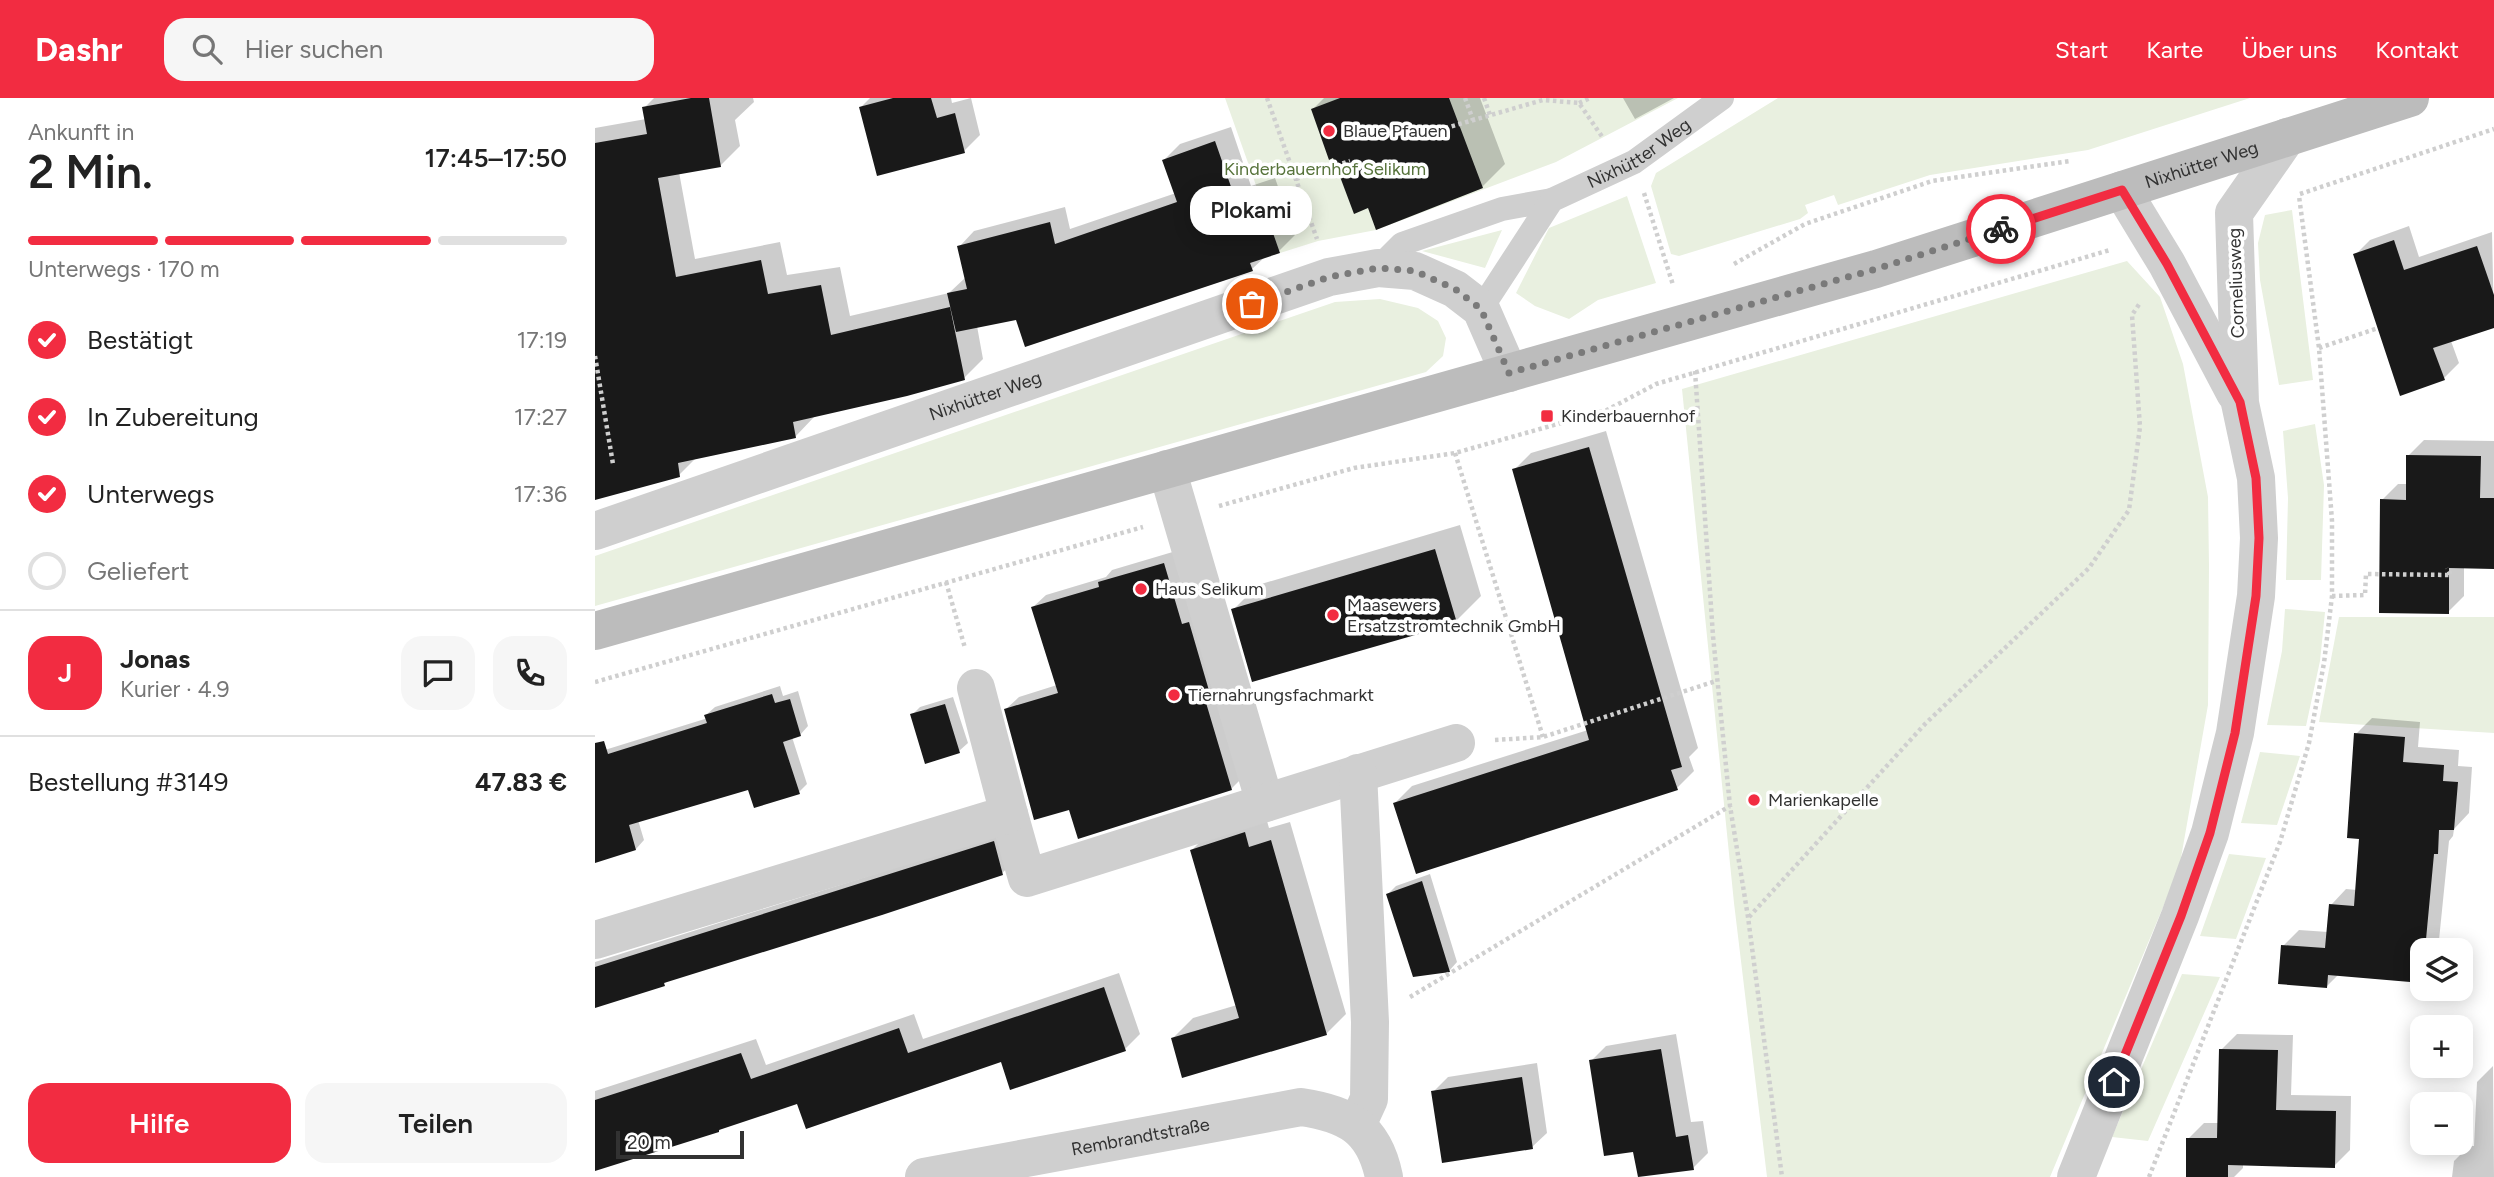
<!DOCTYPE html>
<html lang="de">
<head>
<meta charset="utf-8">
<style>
	body { margin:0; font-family:Figtree,sans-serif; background:#f6f6f6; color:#222; height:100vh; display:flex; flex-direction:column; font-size:26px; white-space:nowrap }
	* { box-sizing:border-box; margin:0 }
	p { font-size:23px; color:#767676 }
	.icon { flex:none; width:38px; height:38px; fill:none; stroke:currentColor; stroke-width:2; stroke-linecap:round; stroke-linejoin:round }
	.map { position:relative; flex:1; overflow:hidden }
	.side { display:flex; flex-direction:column; background:#fff; width:595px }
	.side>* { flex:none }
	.tools { position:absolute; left:1815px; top:840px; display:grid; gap:14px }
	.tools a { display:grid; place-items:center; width:63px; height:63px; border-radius:14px; background:#fff; box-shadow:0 4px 18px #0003; font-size:35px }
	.scale { position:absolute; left:21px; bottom:18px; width:128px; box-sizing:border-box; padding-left:7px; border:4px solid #323232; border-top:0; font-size:19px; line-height:24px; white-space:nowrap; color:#323232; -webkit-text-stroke:5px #fff; paint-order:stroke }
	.pin { position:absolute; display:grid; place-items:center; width:60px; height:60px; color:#fff; margin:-30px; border:4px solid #fff; border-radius:50%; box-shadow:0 2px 7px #0007 }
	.courier { position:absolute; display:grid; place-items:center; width:70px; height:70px; margin:-35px; border:5px solid #f22c41; border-radius:50%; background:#fff; color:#222; box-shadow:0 2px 9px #0007 }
	.bubble { position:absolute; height:49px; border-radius:21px; background:#fff; box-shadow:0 4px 18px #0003; font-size:23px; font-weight:600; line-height:49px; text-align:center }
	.summary em { font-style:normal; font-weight:600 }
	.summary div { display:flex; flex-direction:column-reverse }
	.summary { display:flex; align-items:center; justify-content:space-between; height:119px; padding:0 28px }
	h1 { font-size:46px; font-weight:600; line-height:52px }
	.bar { display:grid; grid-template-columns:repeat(4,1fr); gap:10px 7px; align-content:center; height:84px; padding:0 28px }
	.bar i { height:9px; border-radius:5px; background:#e0e0e0 }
	.bar .active { background:#f22c41 }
	.bar p { grid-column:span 4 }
	.line { display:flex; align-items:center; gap:18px; padding:0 28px; border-top:2px solid #e0e0e0 }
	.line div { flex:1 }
	.round { display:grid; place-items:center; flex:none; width:74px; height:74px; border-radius:21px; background:#f6f6f6 }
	ol { padding:0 28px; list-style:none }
	li { display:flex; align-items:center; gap:21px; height:77px }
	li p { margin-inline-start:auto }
	li .icon { padding:7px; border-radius:50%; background:#f22c41; color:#fff; stroke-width:4 }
	li:last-child { color:#767676 }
	li i { width:38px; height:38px; border:4px solid #e0e0e0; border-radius:50% }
	.action { display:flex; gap:14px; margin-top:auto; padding:14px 28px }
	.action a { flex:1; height:80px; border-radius:21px; background:#f22c41; color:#fff; font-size:28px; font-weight:600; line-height:80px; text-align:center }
	.action a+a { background:#f6f6f6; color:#222 }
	header { display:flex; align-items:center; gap:42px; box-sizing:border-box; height:98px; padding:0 35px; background:#f22c41; color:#fff }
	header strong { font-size:33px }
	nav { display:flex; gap:38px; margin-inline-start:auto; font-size:24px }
	.search { width:490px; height:63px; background:#f6f6f6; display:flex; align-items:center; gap:18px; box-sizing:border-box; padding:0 24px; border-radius:21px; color:#767676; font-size:26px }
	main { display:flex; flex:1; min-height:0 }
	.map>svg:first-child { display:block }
	.green { fill:#e9f0e0 }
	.shadow { fill:#0003 }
	.building { fill:#191919 }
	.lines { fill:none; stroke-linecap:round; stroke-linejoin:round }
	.path { stroke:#cfcfcf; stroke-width:4.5; stroke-dasharray:3.5 3.5; stroke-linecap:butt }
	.service { stroke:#cfcfcf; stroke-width:24 }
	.minor { stroke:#cfcfcf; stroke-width:38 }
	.secondary { stroke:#bcbcbc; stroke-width:38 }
	.done { stroke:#7a7a7a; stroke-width:7; stroke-dasharray:0 12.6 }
	.route { stroke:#f22c41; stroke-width:9 }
	.poi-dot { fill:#f22c41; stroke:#fff; stroke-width:2.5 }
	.labels { text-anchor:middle; stroke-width:7; stroke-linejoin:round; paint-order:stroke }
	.poi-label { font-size:18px; fill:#323232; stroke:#fff; text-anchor:start }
	.street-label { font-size:18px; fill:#323232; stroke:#fff }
	.park-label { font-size:18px; fill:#57733b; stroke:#fff }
</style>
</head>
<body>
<header>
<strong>Dashr</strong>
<div class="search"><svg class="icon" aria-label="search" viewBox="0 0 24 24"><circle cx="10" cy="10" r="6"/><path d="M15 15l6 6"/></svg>Hier suchen</div>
<nav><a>Start</a><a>Karte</a><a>Über uns</a><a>Kontakt</a></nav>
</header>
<main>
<section class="side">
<div class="summary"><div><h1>2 Min.</h1><p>Ankunft in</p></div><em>17:45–17:50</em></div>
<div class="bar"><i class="active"></i><i class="active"></i><i class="active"></i><i></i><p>Unterwegs · 170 m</p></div>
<ol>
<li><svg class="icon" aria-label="check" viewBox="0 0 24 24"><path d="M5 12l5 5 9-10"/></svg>Bestätigt<p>17:19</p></li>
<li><svg class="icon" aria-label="check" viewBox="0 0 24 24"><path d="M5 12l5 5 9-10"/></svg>In Zubereitung<p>17:27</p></li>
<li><svg class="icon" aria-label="check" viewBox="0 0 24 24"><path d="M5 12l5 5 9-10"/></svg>Unterwegs<p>17:36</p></li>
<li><i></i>Geliefert</li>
</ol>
<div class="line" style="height:126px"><b class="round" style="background:#f22c41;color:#fff">J</b><div><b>Jonas</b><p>Kurier · 4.9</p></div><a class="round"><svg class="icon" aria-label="chat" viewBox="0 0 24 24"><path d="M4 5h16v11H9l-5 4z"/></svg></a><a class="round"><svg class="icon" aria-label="phone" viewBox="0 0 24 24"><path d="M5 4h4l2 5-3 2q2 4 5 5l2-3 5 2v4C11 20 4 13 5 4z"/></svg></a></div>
<div class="line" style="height:91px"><div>Bestellung #3149</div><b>47.83 €</b></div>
<div class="action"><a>Hilfe</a><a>Teilen</a></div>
</section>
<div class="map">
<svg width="1899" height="1079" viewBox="0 0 1899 1079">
	<rect width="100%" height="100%" fill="#fff"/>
	<path class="green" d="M630,0H1083L961,64L781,132L723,143L685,155Z
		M1183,0H1655L1493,52L1335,77L1243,107L1239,97L1210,107L1213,115L1205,121L1084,158L1076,156L1056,88L1061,75Z
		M1032,98L1061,185L1003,202L974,221L940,208L921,195L954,130Z
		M1697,112L1718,282L1684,287L1665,182L1663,145L1670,117Z
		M907,132L890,170L827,153Z
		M1532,163L1565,199L1588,266L1613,399L1614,467L1613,607L1584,771L1455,1079H1172L1139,805L1087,291Z
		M785,201L823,210L843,223L851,240L848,258L831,274L0,508V458L740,204Z
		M1720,326L1729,387L1726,482H1691L1693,400L1688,333Z
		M1690,511L1730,514L1725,563L1711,628L1672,627L1687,553Z
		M1744,519H1899V635L1724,624Z
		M1665,654L1705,658L1682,727L1646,725Z
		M1634,756L1671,760L1641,841L1605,838Z
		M1587,876L1625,879L1553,1043L1517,1039Z"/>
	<path class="shadow" d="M59,0H158L159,4L140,22L145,48L125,68L84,74L100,161L185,144L192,177L245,169L255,218L354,195L371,179L364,149L379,133L470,109L475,131L581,95L569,62L585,46L636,29L656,88L680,80L700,137L684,153L671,158L657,171L431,247L422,220L382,228L388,261L369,280L219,317V319L200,339L102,359L84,377L0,401V30L51,21L49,10Z
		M275,0H356L357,5L376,0L385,37L369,53L266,9Z
		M729,0H885L910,66L887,89L774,108L739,58L718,11Z
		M1028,0H1079L1040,21Z
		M1814,128L1824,159L1897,134L1899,228L1856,243L1864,265L1849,280L1806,296L1760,157L1775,142Z
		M1011,333L1103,650L1094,659L1099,673L1082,690L800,705L817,688L993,632L919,372L936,355Z
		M1829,342L1899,343V469H1869V498L1853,514L1787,402L1803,386H1813V358Z
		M865,427L886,498L861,523L638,512L663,487Z
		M581,453L649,678L636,691L476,709L411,611L424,599L462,587L438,509L451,497L511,479L517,472Z
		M185,588L188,598L203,593L213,628L205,637L197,639L212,686L204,694L155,690L43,722L49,742L41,751L0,763V655L113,620L111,617L120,609Z
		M358,599L373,645L364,653L317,617L325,609Z
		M1777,620L1825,624L1823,649L1864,652L1863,668L1877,669L1874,715L1859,731L1858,738L1854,743L1843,852H1827V882L1744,876L1732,888L1688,848L1704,832L1733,834L1736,807L1751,791L1762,792L1765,739L1761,636Z
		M670,716L674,730L695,724L751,916L731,936L578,940L598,920L642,907L597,752L617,732Z
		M407,736L416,767L407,775L73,882L69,886L0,908V864Z
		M835,776L862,864L854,873L793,796L801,788Z
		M524,875L545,936L530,951L407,962L203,1004L127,1029L124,1033L0,1056V993L161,941L171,967L319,916L328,941Z
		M1081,936L1096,1024L1108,1023L1113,1055L1098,1070L1040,1052L996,963L1011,948Z
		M1642,936L1698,937L1696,997L1756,998L1755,1052L1739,1068L1648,1066V1070L1639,1079H1593V1041L1609,1025H1624L1626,952Z
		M942,965L952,1035L937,1049L838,994L853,979Z
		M1898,968L1899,1079H1857L1859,1063L1874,1048H1879L1882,984Z"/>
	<path class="building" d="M96,0H114L126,69L63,80L81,179L166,162L173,196L226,187L236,237L355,209L370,282L312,298L198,324L201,340L83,365L85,379L0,402V45L52,36L47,9Z
		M298,0H336L342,20L360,15L370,55L282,78L264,9Z
		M745,0H854L888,90L781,132L773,110L759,116L738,60L734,62L716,11Z
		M620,43L641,103L664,95L685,155L655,165L658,173L430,249L421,222L361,234L352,195L372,191L362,148L455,124L460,146L582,104L567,62Z
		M1799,142L1809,172L1882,148L1899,197V230L1838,250L1850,282L1805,298L1758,156Z
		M994,349L1087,669L1076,672L1083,692L821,776L798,705L994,642L917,371Z
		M1811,357L1886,358L1885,400H1899V471L1854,470V516L1784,515L1785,401L1811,402Z
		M840,451L862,525L657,584L636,511Z
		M569,465L587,526L594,524L615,596L609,598L637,692L483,741L474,712L439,722L409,611L463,595L436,509L504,489L503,484Z
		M177,596L180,605L195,601L206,638L188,644L205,696L159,710L153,692L34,727L41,752L0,765V645L9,643L13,656L112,625L109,617Z
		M350,606L365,655L330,666L315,616Z
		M1759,635L1810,639L1808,664L1849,667L1848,683L1863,684L1859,732H1844L1843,756H1839L1830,852H1827V885L1733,877L1732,890L1683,886L1686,847L1730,850L1734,806L1759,808L1764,741L1752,740Z
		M650,734L654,749L676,742L732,937L587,980L576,940L644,920L595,752Z
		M399,743L408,777L287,817L69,885L70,888L0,910V869Z
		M827,783L855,874L818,879L791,796Z
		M509,889L531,953L415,992L406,964L211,1031L202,1006L124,1032V1034L0,1073V1002L146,955L156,981L304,930L313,955Z
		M1066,951L1081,1039L1093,1037L1099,1072L1043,1079L1038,1054L1009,1058L994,962Z
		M1624,951L1683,952L1681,1012L1741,1013L1740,1070L1633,1067V1079H1591V1040H1622Z
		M927,979L938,1051L847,1065L836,993Z"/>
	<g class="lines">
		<path class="path" d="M672,0L722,141
			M870,0L878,22
			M889,0L895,17
			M984,5L995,0
			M823,38L948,2L984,5L1008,40
			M701,81L755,63
			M1049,95L1078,187
			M1705,96L1899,31
			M1139,166L1210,126L1337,83L1475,63
			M1724,250L1783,230
			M0,258L18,366
			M1100,273L1118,538L1135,708L1153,819L1187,1079
			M860,355L948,639
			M624,408L759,370L860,355L1012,312L1061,286L1515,152
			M351,484L370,550
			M1737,498L1770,497L1771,476L1856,477L1852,470
			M0,584L548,429
			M900,642L948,639L1121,583
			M1154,819L1330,626L1494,470L1534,412L1545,329L1537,217L1545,205
			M815,899L1135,708
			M1554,1079L1685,744L1714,645L1729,565L1737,498V423L1724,250L1704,98"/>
		<g class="service">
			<path d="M783,170L807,146L907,111L957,102"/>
			<path id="s1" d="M886,211L957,102L1039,64L1127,0"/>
		</g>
		<g class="minor">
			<path d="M1527,92L1572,166L1640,295"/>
			<path d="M572,371L670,705"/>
			<path id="s2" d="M0,433L734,179L783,170L820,173L860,191L886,211L914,275"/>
			<path d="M414,716L432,780L861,645"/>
			<path d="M0,842L414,716L381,590"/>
			<path d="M762,1027L774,1001L775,924L763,675"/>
			<path id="s3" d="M329,1079L706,1009C753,1016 779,1030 789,1079"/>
			<path d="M1481,1079L1585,818L1615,735L1640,635L1661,498L1664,440L1661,380L1645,305L1639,115L1692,39"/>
		</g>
		<path class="secondary" id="s4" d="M0,533L1281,171L1815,0"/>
	</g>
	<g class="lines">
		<path class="done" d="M657,206L734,179L783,170L820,173L860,191L886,211L914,275L1281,171L1406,131"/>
		<path class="route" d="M1406,131L1527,92L1572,166L1645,304L1661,380L1664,440L1661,498L1640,635L1615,735L1586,818L1519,984"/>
	</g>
	<g class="poi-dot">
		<circle cx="734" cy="33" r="7"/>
		<rect x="945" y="311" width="14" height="14" rx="3.5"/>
		<circle cx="546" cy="491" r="7"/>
		<circle cx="738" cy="517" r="7"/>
		<circle cx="579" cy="597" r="7"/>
		<circle cx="1159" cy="702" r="7"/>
	</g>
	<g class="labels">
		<g class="poi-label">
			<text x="748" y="39">Blaue Pfauen</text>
			<text x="966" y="324">Kinderbauernhof</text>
			<text x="560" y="497">Haus Selikum</text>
			<text x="752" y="513">Maasewers<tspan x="752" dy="21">Ersatzstromtechnik GmbH</tspan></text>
			<text x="593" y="603">Tiernahrungsfachmarkt</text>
			<text x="1173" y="708">Marienkapelle</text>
		</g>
		<g class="street-label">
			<text dy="6" stroke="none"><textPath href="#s1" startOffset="229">Nixhütter Weg</textPath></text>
			<text dy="6" stroke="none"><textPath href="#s4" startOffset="1673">Nixhütter Weg</textPath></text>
			<text transform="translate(1641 185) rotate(-92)" y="6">Corneliusweg</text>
			<text dy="6" stroke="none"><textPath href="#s2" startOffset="413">Nixhütter Weg</textPath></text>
			<text dy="6" stroke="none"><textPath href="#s3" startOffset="220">Rembrandtstraße</textPath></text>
		</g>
		<g class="park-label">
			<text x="730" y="77">Kinderbauernhof Selikum</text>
		</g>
	</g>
</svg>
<div class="tools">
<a><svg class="icon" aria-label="layers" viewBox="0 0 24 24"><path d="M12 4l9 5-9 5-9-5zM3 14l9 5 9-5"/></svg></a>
<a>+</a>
<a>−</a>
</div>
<div class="scale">20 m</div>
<div class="pin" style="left:657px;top:206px;background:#ea580c"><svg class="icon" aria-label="bag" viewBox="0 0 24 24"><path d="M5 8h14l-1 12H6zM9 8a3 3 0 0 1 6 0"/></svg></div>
<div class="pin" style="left:1519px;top:984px;background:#1f2937"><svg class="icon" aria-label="home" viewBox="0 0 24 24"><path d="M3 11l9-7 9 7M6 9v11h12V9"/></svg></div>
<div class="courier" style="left:1406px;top:131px"><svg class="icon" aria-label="bike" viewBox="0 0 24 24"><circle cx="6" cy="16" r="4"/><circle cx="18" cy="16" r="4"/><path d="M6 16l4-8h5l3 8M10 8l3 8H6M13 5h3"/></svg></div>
<div class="bubble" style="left:595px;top:88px;width:122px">Plokami</div>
</div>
</main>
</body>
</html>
